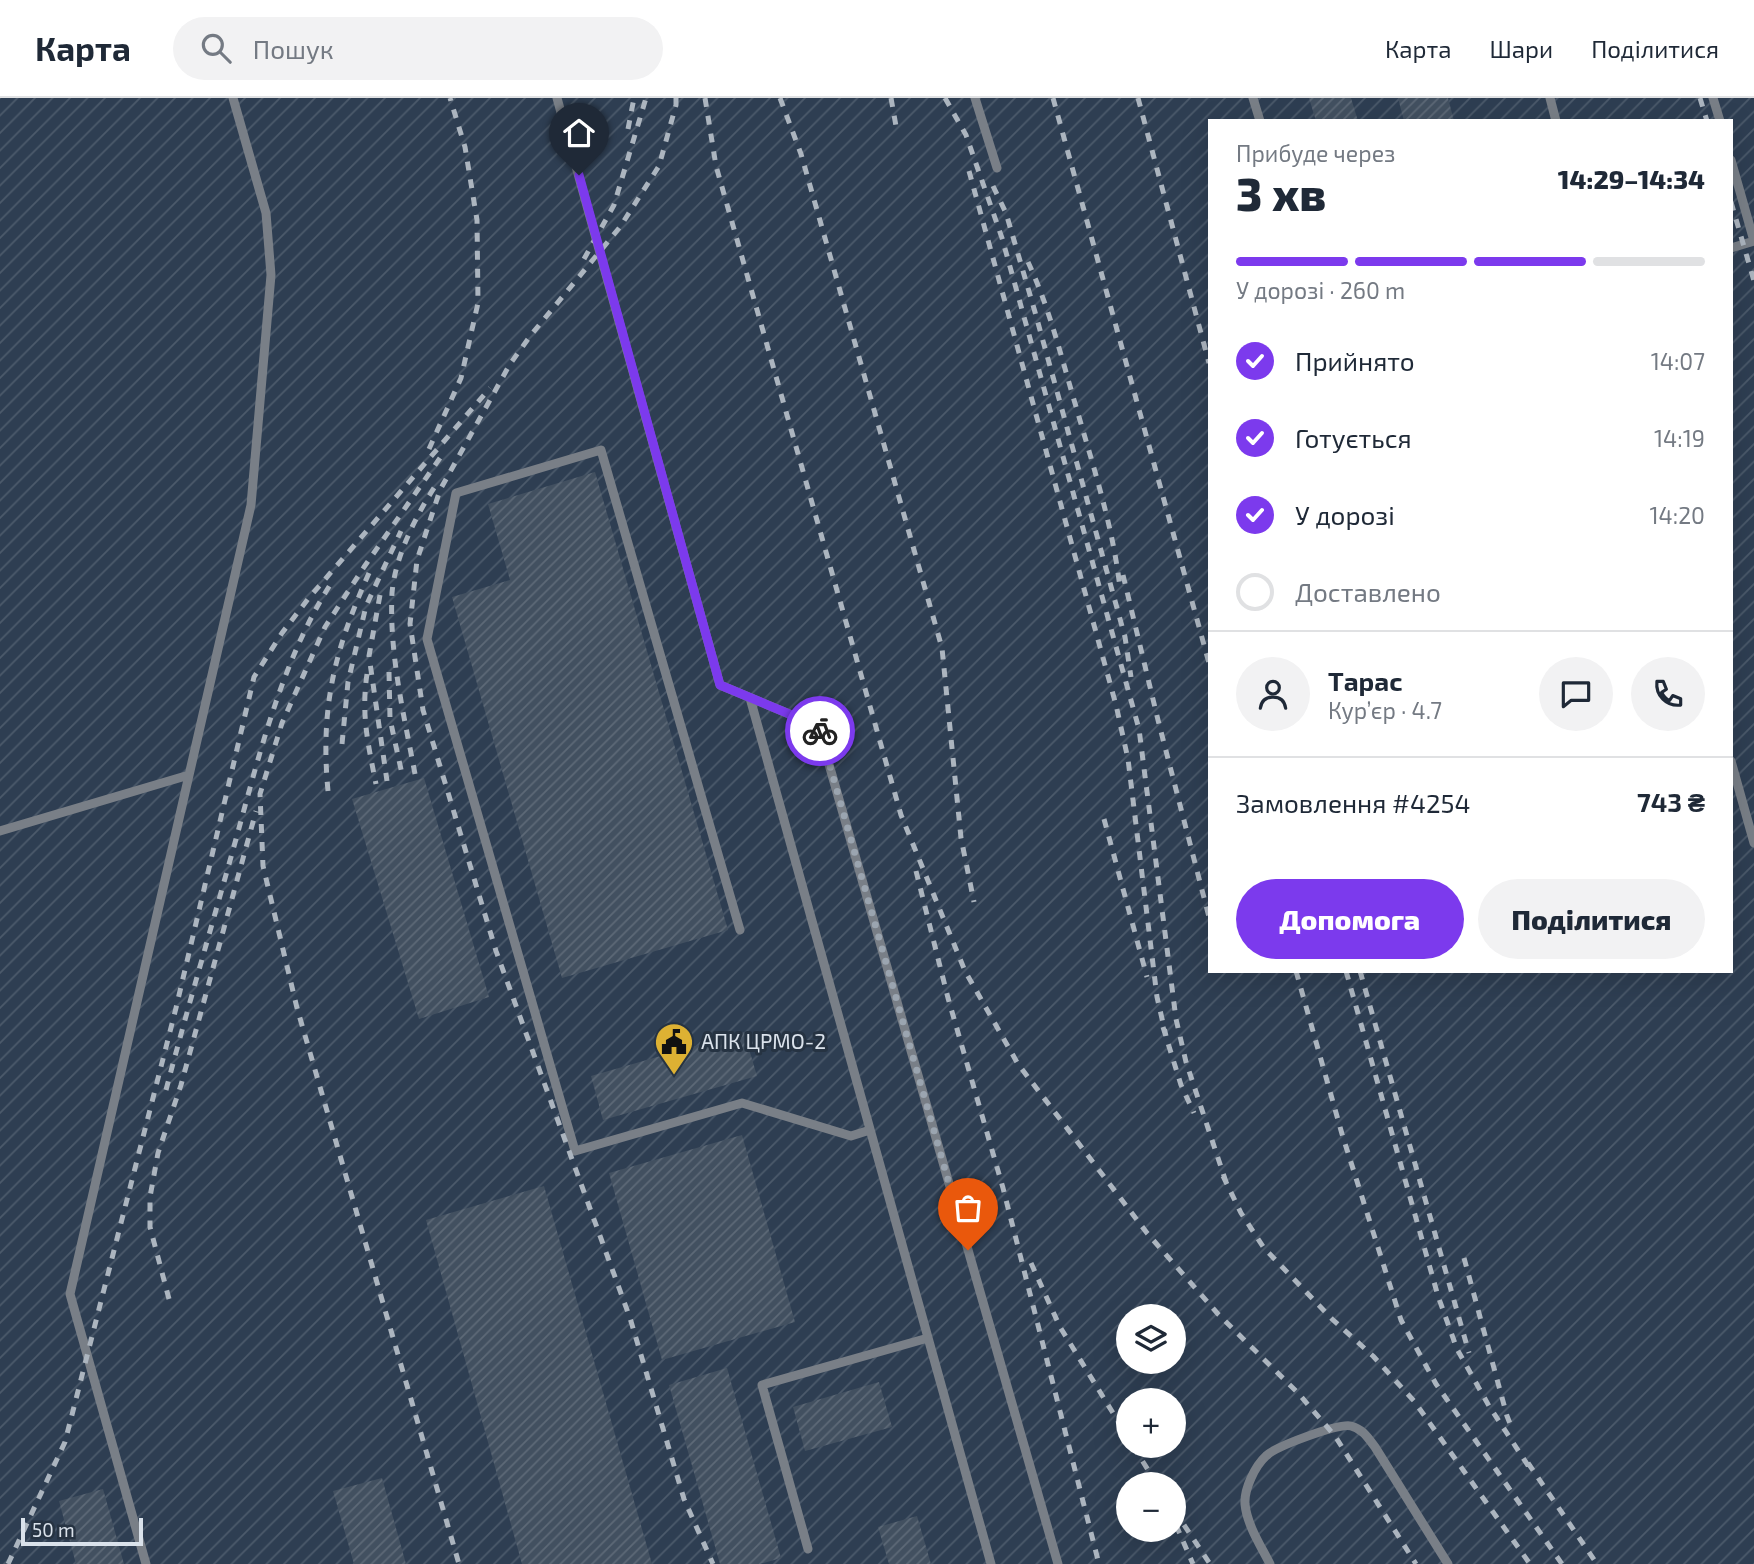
<!DOCTYPE html>
<html lang="uk">
<head>
<meta charset="utf-8">
<style>
	body { margin:0; font-family:"Exo 2",sans-serif; background:#f2f2f3; color:#1f2937; height:100vh; display:flex; flex-direction:column; font-size:26px; white-space:nowrap }
	* { box-sizing:border-box; margin:0 }
	p { font-size:23px; color:#747a83 }
	.icon { flex:none; width:38px; height:38px; fill:none; stroke:currentColor; stroke-width:2; stroke-linecap:round; stroke-linejoin:round }
	.map { position:relative; flex:1; overflow:hidden }
	.details { position:absolute; left:1208px; top:21px; width:525px; height:854px; display:flex; flex-direction:column; background:#fff; border-radius:0px; box-shadow:0 7px 28px #0002 }
	.details>* { flex:none }
	.fabs { position:absolute; left:1116px; top:1206px; display:grid; gap:14px }
	.fabs a { display:grid; place-items:center; width:70px; height:70px; border-radius:50%; background:#fff; box-shadow:0 7px 28px #0002; font-size:35px }
	.scale { position:absolute; left:21px; bottom:18px; width:122px; box-sizing:border-box; padding-left:7px; border:4px solid #dae2eb; border-top:0; font-size:19px; line-height:24px; white-space:nowrap; color:#dae2eb; -webkit-text-stroke:5px #263342; paint-order:stroke }
	.pin { position:absolute; display:grid; place-items:center; width:60px; height:60px; color:#fff; margin:-72px -30px; border-radius:50% 50% 50% 0; rotate:-45deg; box-shadow:0 0 7px #0007 }
	.pin .icon { rotate:45deg }
	.courier { position:absolute; display:grid; place-items:center; width:70px; height:70px; margin:-35px; border:5px solid #7c3aed; border-radius:50%; background:#fff; color:#222; box-shadow:0 2px 9px #0007 }
	.overview em { font-style:normal; font-weight:800 }
	.overview div { display:flex; flex-direction:column-reverse }
	.overview { display:flex; align-items:center; justify-content:space-between; height:119px; padding:0 28px }
	h1 { font-size:46px; font-weight:800; line-height:52px }
	.bar { display:grid; grid-template-columns:repeat(4,1fr); gap:10px 7px; align-content:center; height:84px; padding:0 28px }
	.bar i { height:9px; border-radius:5px; background:#e0e1e3 }
	.bar .active { background:#7c3aed }
	.bar p { grid-column:span 4 }
	.line { display:flex; align-items:center; gap:18px; padding:0 28px; border-top:2px solid #e0e1e3 }
	.line div { flex:1 }
	.round { display:grid; place-items:center; flex:none; width:74px; height:74px; border-radius:37px; background:#f2f2f3 }
	ol { padding:0 28px; list-style:none }
	li { display:flex; align-items:center; gap:21px; height:77px }
	li p { margin-inline-start:auto }
	li .icon { padding:7px; border-radius:50%; background:#7c3aed; color:#fff; stroke-width:4 }
	li:last-child { color:#747a83 }
	li i { width:38px; height:38px; border:4px solid #e0e1e3; border-radius:50% }
	.button { display:flex; gap:14px; margin-top:auto; padding:14px 28px }
	.button a { flex:1; height:80px; border-radius:42px; background:#7c3aed; color:#fff; font-size:28px; font-weight:800; line-height:80px; text-align:center }
	.button a+a { background:#f2f2f3; color:#1f2937 }
	header { display:flex; align-items:center; gap:42px; box-sizing:border-box; height:98px; padding:0 35px; background:#fff; border-bottom:2px solid #e0e1e3 }
	header strong { font-size:33px }
	nav { display:flex; gap:38px; margin-inline-start:auto; font-size:24px }
	.search { width:490px; height:63px; background:#f2f2f3; display:flex; align-items:center; gap:18px; box-sizing:border-box; padding:0 24px; border-radius:38px; color:#747a83; font-size:26px }
	.map>svg:first-child { display:block }
	.industrial { fill:url(#industrial-furrows); fill-rule:evenodd }
	.building { fill:url(#building-hatch) }
	.lines { fill:none; stroke-linecap:round; stroke-linejoin:round }
	.lane { stroke:#797f87; stroke-width:9 }
	.rail { stroke:#acb5bf; stroke-width:5; stroke-dasharray:9 9; stroke-linecap:butt }
	.done { stroke:#9ba5b0; stroke-width:7; stroke-dasharray:0 12.6 }
	.route { stroke:#7c3aed; stroke-width:9 }
	.labels { text-anchor:middle; stroke-width:6; stroke-linejoin:round; paint-order:stroke }
	.poi-label { font-size:21px; fill:#dae2eb; stroke:#263342; text-anchor:start }
</style>
</head>
<body>
<header>
<strong>Карта</strong>
<div class="search"><svg class="icon" aria-label="search" viewBox="0 0 24 24"><circle cx="10" cy="10" r="6"/><path d="M15 15l6 6"/></svg>Пошук</div>
<nav><a>Карта</a><a>Шари</a><a>Поділитися</a></nav>
</header>
<div class="map">
<svg width="1754" height="1466" viewBox="0 0 1754 1466">
	<defs>
		<pattern id="industrial-furrows" width="10" height="10" patternUnits="userSpaceOnUse" patternTransform="scale(1.75)"><rect width="10" height="10" fill="#2e3e52"/><path d="M-1 1l2-2M0 10L10 0M9 11l2-2" fill="none" stroke="#4c5a6b"/></pattern>
		<pattern id="building-hatch" width="6" height="6" patternUnits="userSpaceOnUse" patternTransform="scale(1.75)"><rect width="6" height="6" fill="#425060"/><path d="M-1 1l2-2M0 6l6-6M5 7l2-2" fill="none" stroke="#5d6977"/></pattern>
	</defs>
	<rect width="100%" height="100%" fill="#263342"/>
	<path class="industrial" d="M0,0H1754V1466H0ZM1209,23H1731V873H1209ZM1129,1218H1174V1264H1129ZM1129,1302H1174V1348H1129ZM1129,1386H1174V1432H1129Z"/>
	<path class="building" d="M1309,0H1351L1358,23H1316Z
		M1398,0H1448L1454,23H1404Z
		M595,374L728,832L562,880L452,499L510,482L488,406Z
		M424,680L489,899L419,921L352,701Z
		M744,934L757,978L603,1022L591,978Z
		M742,1037L795,1224L662,1262L609,1075Z
		M544,1088L652,1466H522L426,1122Z
		M727,1270L781,1460L760,1466H720L669,1287Z
		M879,1284L892,1329L805,1353L793,1309Z
		M382,1380L406,1466H354L333,1393Z
		M103,1391L124,1466H76L59,1403Z
		M917,1418L931,1466H889L878,1429Z"/>
	<g class="lines">
		<path class="lane" d="M557,0L720,587L818,628L1058,1466
			M975,0L997,70
			M1253,0L1260,23
			M1550,0L1556,23
			M1713,0L1720,23
			M1731,62L1754,143
			M1731,150L1754,143
			M750,600L991,1466
			M1731,663L1754,745
			M0,733L189,677
			M740,832L601,352L456,395L427,541L575,1053L742,1005L851,1038L870,1032
			M808,1451L762,1287L928,1240
			M146,1466L70,1196L251,407L271,177L266,115L233,0
			M1270,1466C1261,1448 1247,1427 1245,1406C1244,1391 1255,1368 1266,1358C1276,1348 1339,1325 1351,1328C1363,1331 1368,1340 1375,1349L1448,1466"/>
		<path class="rail" d="M676,0V7L659,68L620,129L531,237L510,266L440,392L417,462L410,526L423,612L496,853L630,1220L684,1401L713,1466
			M705,0L716,68L901,717L965,873L1018,966L1076,1042L1147,1135L1218,1216L1298,1295L1335,1338L1416,1466
			M780,0L801,56L942,550L961,740L974,804
			M891,0L896,28
			M945,0L966,37L1002,140L1139,631L1176,921L1186,964L1227,1087
			M1053,0L1209,565
			M1138,0L1209,265
			M1700,0L1707,23
			M628,31L634,0
			M969,73L1116,607L1128,661L1157,899L1166,938
			M993,88L1006,115L1035,214L1125,539L1131,579
			M1731,104L1754,183
			M584,161L614,107L646,0
			M1028,164C1050,211 1062,262 1077,312C1094,371 1113,429 1120,490
			M429,351L461,280L478,205L477,122L465,49L450,0
			M440,360L364,469L325,529L282,625L260,696L263,768L297,910L459,1466
			M1123,477L1158,622L1209,819
			M380,497L369,558L387,683
			M389,574L390,621L402,676
			M367,576C361,617 368,646 376,686
			M342,646L348,584L366,508L401,433
			M415,676C404,617 389,556 392,495C395,459 416,417 436,387
			M328,693C320,608 335,551 369,475
			M1104,721L1147,879
			M916,773L948,900L1003,1090L1099,1466
			M1296,873L1342,1036L1401,1222L1436,1286L1562,1466
			M1346,873L1438,1198L1457,1251L1489,1308L1531,1372
			M1360,873L1469,1255
			M1163,929L1181,987L1194,1015
			M166,992C188,908 213,824 236,741C260,654 282,563 330,487
			M1223,1078L1241,1115L1264,1150L1332,1221L1373,1258L1414,1303L1530,1466
			M1464,1160L1507,1318L1513,1333
			M1031,1165L1060,1229L1129,1341
			M169,1201L150,1129V1099L158,1055L181,987L256,713
			M1133,1348L1157,1386
			M1528,1365L1597,1466
			M1174,1412L1210,1466
			M1176,1427L1193,1466
			M8,1466L65,1344L176,910L254,579L282,535L308,501L490,290"/>
	</g>
	<g class="lines">
		<path class="done" d="M820,633L968,1152"/>
		<path class="route" d="M579,77L720,587L818,628L820,633"/>
	</g>
	<defs>
		<g id="civic-pin" transform="scale(2.0125)"><path d="M0 17L-7.5 6A9.5 9.5 0 1 1 7.5 6Z" fill="#ddb133" stroke="#263342"/><path d="M-.6-6.5H3V-4.5H.6V-3L4-1V1h2V6H-6V1h2V-1L-.6-3ZM-1.2 2.5V6h2.4V2.5Z" fill="#111"/></g>
	</defs>
	<g fill-rule="evenodd">
		<use href="#civic-pin" x="674" y="944"/>
	</g>
	<g class="labels">
		<g class="poi-label">
			<text x="701" y="951">АПК ЦРМО-2</text>
		</g>
	</g>
</svg>
<div class="fabs">
<a><svg class="icon" aria-label="layers" viewBox="0 0 24 24"><path d="M12 4l9 5-9 5-9-5zM3 14l9 5 9-5"/></svg></a>
<a>+</a>
<a>−</a>
</div>
<div class="scale">50 m</div>
<div class="pin" style="left:968px;top:1152px;background:#ea580c"><svg class="icon" aria-label="bag" viewBox="0 0 24 24"><path d="M5 8h14l-1 12H6zM9 8a3 3 0 0 1 6 0"/></svg></div>
<div class="pin" style="left:579px;top:77px;background:#1f2937"><svg class="icon" aria-label="home" viewBox="0 0 24 24"><path d="M3 11l9-7 9 7M6 9v11h12V9"/></svg></div>
<div class="courier" style="left:820px;top:633px"><svg class="icon" aria-label="bike" viewBox="0 0 24 24"><circle cx="6" cy="16" r="4"/><circle cx="18" cy="16" r="4"/><path d="M6 16l4-8h5l3 8M10 8l3 8H6M13 5h3"/></svg></div>
<section class="details">
<div class="overview"><div><h1>3 хв</h1><p>Прибуде через</p></div><em>14:29–14:34</em></div>
<div class="bar"><i class="active"></i><i class="active"></i><i class="active"></i><i></i><p>У дорозі · 260 m</p></div>
<ol>
<li><svg class="icon" aria-label="check" viewBox="0 0 24 24"><path d="M5 12l5 5 9-10"/></svg>Прийнято<p>14:07</p></li>
<li><svg class="icon" aria-label="check" viewBox="0 0 24 24"><path d="M5 12l5 5 9-10"/></svg>Готується<p>14:19</p></li>
<li><svg class="icon" aria-label="check" viewBox="0 0 24 24"><path d="M5 12l5 5 9-10"/></svg>У дорозі<p>14:20</p></li>
<li><i></i>Доставлено</li>
</ol>
<div class="line" style="height:126px"><a class="round"><svg class="icon" aria-label="person" viewBox="0 0 24 24"><circle cx="12" cy="8" r="4"/><path d="M4 21q1-7 8-7t8 7"/></svg></a><div><b>Тарас</b><p>Кур’єр · 4.7</p></div><a class="round"><svg class="icon" aria-label="chat" viewBox="0 0 24 24"><path d="M4 5h16v11H9l-5 4z"/></svg></a><a class="round"><svg class="icon" aria-label="phone" viewBox="0 0 24 24"><path d="M5 4h4l2 5-3 2q2 4 5 5l2-3 5 2v4C11 20 4 13 5 4z"/></svg></a></div>
<div class="line" style="height:91px"><div>Замовлення #4254</div><b>743 ₴</b></div>
<div class="button"><a>Допомога</a><a>Поділитися</a></div>
</section>
</div>
</body>
</html>
